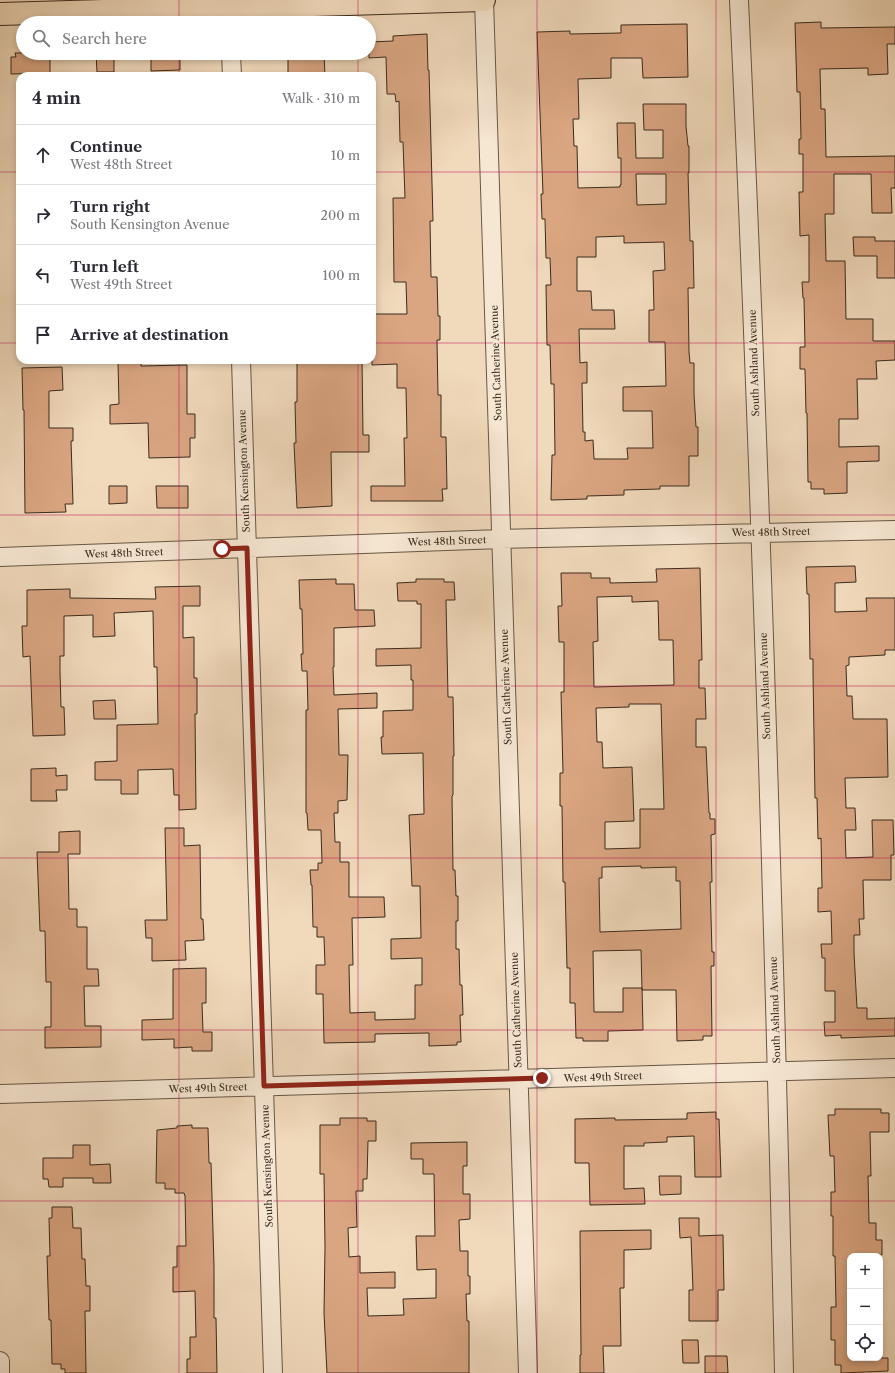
<!DOCTYPE html>
<meta charset="utf-8">
<style>
body{margin:0;font-family:"Libre Caslon Text",serif;background:#f2f2f3;color:#2b2b33}
.controls{position:absolute;right:12px;bottom:12px;display:grid;overflow:hidden;border-radius:8px;box-shadow:0 2px 6px #0003}
.controls button{width:36px;height:36px;display:grid;place-items:center;padding:0;border:0;border-bottom:1px solid #e1e1e2;background:#fff;color:#2b2b33;font:20px sans-serif}
.stop{position:absolute;width:12px;height:12px;margin:-9px;border:3px solid #8f2418;border-radius:50%;background:#fff}
.stop.end{background:#8f2418;border-color:#fff;box-shadow:0 1px 4px #0008}
.list{margin:0;padding:0;list-style:none}
h2{display:flex;justify-content:space-between;align-items:center;height:52px;margin:0;padding:0 16px;font-size:17px}
h2 small{font-size:13px;font-weight:400;color:#7c7c81}
.list li{display:grid;grid-template-columns:26px 1fr auto;gap:12px;align-items:center;box-sizing:border-box;height:60px;padding:0 16px;border-top:1px solid #e1e1e2}
.list b{display:block;font-size:15px;white-space:nowrap}
.list p{margin:0;font-size:13px;white-space:nowrap;color:#7c7c81}
.list em{font-size:13px;font-style:normal;color:#7c7c81}
.icon{flex:none;width:22px;height:22px;fill:none;stroke:currentColor;stroke-width:2;stroke-linecap:round;stroke-linejoin:round}
.map{position:relative;flex:none;width:895px;height:1373px;overflow:hidden}
.search{position:absolute;background:#fff;box-shadow:0 2px 6px #0003;left:16px;top:16px;width:360px;height:44px;display:flex;align-items:center;gap:10px;box-sizing:border-box;padding:0 14px;border-radius:22px;color:#7c7c81;font-size:15px}
.panel{position:absolute;background:#fff;box-shadow:0 2px 6px #0003;left:16px;top:72px;width:360px;height:292px;border-radius:12px}
.map>svg:first-child{display:block}
</style>
<div class="map">
<svg width="895" height="1373" viewBox="0 0 895 1373">
<rect width="100%" height="100%" fill="#f1dabc"/>
<filter id="stains"><feTurbulence type="fractalNoise" baseFrequency=".005" numOctaves="4"/><feColorMatrix values="0 0 0 0 .2 0 0 0 0 .09 0 0 0 0 .02 0 0 0 .5 -.17"/></filter>
<radialGradient id="worn" r=".72"><stop offset=".6" stop-color="#630" stop-opacity="0"/><stop offset="1" stop-color="#630" stop-opacity=".3"/></radialGradient>
<path fill="#daa682" stroke="#3a2b1e" fill-rule="evenodd" d="M 821,22 L 821,28 L 895,27 L 895,44 L 887,44 L 888,74 L 868,75 L 868,68 L 820,69 L 821,109 L 825,109 L 826,157 L 895,156 L 895,188 L 891,188 L 892,213 L 872,213 L 871,174 L 834,174 L 834,214 L 825,214 L 826,261 L 845,261 L 846,319 L 873,319 L 873,341 L 895,341 L 895,360 L 876,361 L 877,379 L 857,379 L 858,419 L 839,419 L 839,447 L 879,446 L 879,461 L 847,462 L 847,493 L 824,494 L 824,489 L 811,489 L 811,482 L 808,482 L 807,413 L 806,413 L 805,369 L 800,369 L 800,347 L 805,347 L 804,298 L 803,298 L 802,282 L 809,282 L 809,235 L 800,236 L 799,192 L 803,192 L 803,154 L 799,154 L 799,139 L 801,139 L 800,92 L 797,92 L 795,23 Z
M 687,24 L 688,77 L 643,78 L 642,58 L 611,58 L 611,78 L 578,79 L 579,119 L 573,119 L 574,146 L 577,146 L 578,188 L 620,187 L 620,185 L 621,185 L 621,158 L 618,158 L 617,123 L 635,123 L 636,158 L 663,158 L 663,130 L 644,130 L 643,104 L 686,104 L 686,126 L 688,146 L 689,146 L 689,173 L 688,173 L 690,241 L 693,241 L 694,288 L 688,288 L 689,352 L 690,363 L 694,363 L 694,394 L 696,427 L 698,427 L 698,456 L 689,456 L 689,486 L 660,486 L 660,489 L 624,490 L 624,495 L 587,496 L 587,499 L 551,500 L 552,455 L 555,455 L 554,384 L 551,384 L 550,345 L 547,345 L 546,285 L 551,285 L 550,258 L 546,258 L 545,219 L 542,219 L 541,194 L 543,194 L 537,32 L 570,31 L 570,34 L 621,33 L 621,25 ZM 636,174 L 666,174 L 666,204 L 637,205 ZM 624,236 L 624,243 L 664,242 L 665,270 L 653,271 L 654,310 L 649,310 L 649,342 L 665,342 L 666,386 L 623,387 L 623,411 L 652,411 L 653,448 L 627,448 L 628,459 L 594,459 L 593,440 L 585,441 L 585,432 L 583,432 L 582,383 L 587,383 L 587,362 L 580,363 L 579,329 L 615,329 L 614,310 L 592,310 L 591,291 L 577,291 L 577,257 L 596,257 L 596,237 Z
M 427,34 L 428,70 L 429,70 L 433,221 L 430,221 L 431,277 L 437,277 L 438,316 L 440,316 L 440,340 L 437,340 L 438,395 L 441,395 L 441,437 L 446,437 L 447,489 L 442,489 L 443,501 L 371,501 L 371,486 L 405,486 L 404,438 L 407,438 L 406,388 L 397,388 L 397,364 L 372,365 L 372,314 L 407,314 L 406,282 L 394,282 L 393,198 L 405,198 L 403,142 L 400,142 L 399,101 L 396,102 L 395,94 L 387,94 L 386,57 L 369,58 L 369,42 L 393,41 L 393,36 Z
M 15,53 L 50,53 L 50,73 L 11,74 L 11,57 L 16,57 Z
M 96,53 L 114,53 L 114,72 L 97,72 Z
M 151,53 L 180,53 L 180,70 L 151,71 Z
M 288,53 L 324,53 L 325,76 L 288,76 Z
M 853,237 L 875,237 L 875,241 L 895,241 L 895,278 L 877,278 L 877,256 L 854,256 Z
M 297,360 L 362,360 L 363,435 L 369,435 L 369,452 L 331,452 L 332,506 L 297,508 L 294,443 L 296,443 L 295,402 L 297,402 Z
M 118,362 L 141,362 L 141,366 L 187,365 L 187,414 L 195,414 L 195,438 L 190,438 L 190,457 L 149,458 L 148,423 L 110,424 L 110,405 L 119,404 Z
M 62,367 L 63,390 L 49,391 L 49,428 L 73,428 L 73,441 L 71,441 L 73,504 L 65,504 L 66,512 L 25,513 L 24,410 L 23,410 L 22,368 Z
M 109,486 L 127,486 L 127,503 L 109,504 Z
M 156,486 L 188,486 L 188,508 L 157,508 Z
M 855,566 L 856,582 L 835,583 L 835,612 L 867,611 L 866,598 L 895,598 L 895,650 L 885,650 L 885,655 L 849,657 L 849,665 L 846,666 L 847,696 L 852,696 L 853,719 L 887,719 L 888,777 L 845,778 L 846,808 L 855,808 L 856,830 L 845,830 L 846,858 L 873,857 L 872,820 L 893,820 L 894,855 L 891,855 L 891,880 L 863,880 L 864,919 L 859,919 L 860,935 L 854,935 L 854,953 L 857,1008 L 867,1008 L 867,1019 L 895,1018 L 895,1036 L 841,1038 L 841,1035 L 825,1036 L 824,1022 L 835,1022 L 835,991 L 825,991 L 825,958 L 822,958 L 821,944 L 832,944 L 831,911 L 818,912 L 818,888 L 822,888 L 821,838 L 818,839 L 817,798 L 815,798 L 813,673 L 813,659 L 810,659 L 809,594 L 807,594 L 806,567 Z
M 700,568 L 702,660 L 699,660 L 699,688 L 705,688 L 706,719 L 696,719 L 696,747 L 706,747 L 709,813 L 710,813 L 710,819 L 715,819 L 715,834 L 711,835 L 712,882 L 710,882 L 712,952 L 714,952 L 714,966 L 711,966 L 712,1036 L 703,1036 L 703,1040 L 677,1041 L 676,990 L 642,990 L 641,950 L 593,951 L 594,1012 L 623,1012 L 623,988 L 642,988 L 643,1030 L 608,1031 L 608,1041 L 583,1041 L 583,1038 L 576,1038 L 575,1003 L 570,1003 L 570,968 L 567,968 L 565,882 L 563,882 L 562,806 L 560,806 L 560,773 L 563,773 L 561,692 L 564,692 L 564,642 L 559,642 L 558,606 L 562,606 L 561,573 L 591,573 L 591,578 L 610,578 L 610,583 L 657,582 L 656,569 ZM 632,596 L 632,602 L 658,601 L 659,640 L 673,640 L 674,685 L 594,687 L 593,642 L 598,641 L 597,597 ZM 629,704 L 661,704 L 664,809 L 640,809 L 640,848 L 605,849 L 605,822 L 634,821 L 632,767 L 603,768 L 602,742 L 597,742 L 596,708 L 629,707 ZM 641,866 L 641,868 L 676,867 L 676,881 L 680,881 L 681,929 L 600,932 L 599,878 L 602,878 L 602,867 Z
M 336,579 L 336,584 L 354,584 L 355,610 L 374,610 L 375,626 L 334,628 L 334,667 L 333,667 L 334,695 L 377,693 L 377,708 L 338,709 L 339,755 L 348,755 L 347,800 L 338,801 L 338,813 L 334,813 L 335,842 L 340,842 L 340,862 L 349,862 L 349,897 L 384,897 L 385,917 L 352,918 L 353,965 L 349,965 L 350,1013 L 375,1012 L 375,1020 L 415,1019 L 415,985 L 422,985 L 422,958 L 391,959 L 391,939 L 421,938 L 420,886 L 412,886 L 409,815 L 424,814 L 423,753 L 382,754 L 381,737 L 383,737 L 383,711 L 413,710 L 413,680 L 411,680 L 411,665 L 376,666 L 376,649 L 421,648 L 421,604 L 417,604 L 417,601 L 398,601 L 397,583 L 416,582 L 416,579 L 444,579 L 444,582 L 454,582 L 455,600 L 446,600 L 448,697 L 453,697 L 454,756 L 453,756 L 453,795 L 452,796 L 453,870 L 455,870 L 456,896 L 458,896 L 458,921 L 456,921 L 456,949 L 459,949 L 460,985 L 462,985 L 463,1015 L 460,1015 L 461,1042 L 457,1042 L 457,1045 L 429,1046 L 429,1033 L 375,1034 L 375,1042 L 324,1043 L 323,994 L 316,994 L 316,965 L 325,965 L 324,937 L 317,937 L 317,927 L 313,927 L 312,885 L 311,885 L 310,870 L 318,870 L 318,863 L 322,863 L 321,830 L 308,830 L 307,813 L 306,813 L 306,710 L 308,710 L 307,671 L 302,671 L 301,654 L 303,654 L 302,609 L 300,609 L 299,580 Z
M 200,586 L 200,606 L 183,606 L 183,638 L 194,637 L 194,678 L 197,678 L 197,714 L 195,714 L 196,809 L 179,810 L 179,795 L 174,795 L 173,769 L 138,770 L 138,794 L 121,794 L 121,780 L 95,780 L 95,762 L 117,761 L 117,725 L 158,724 L 157,667 L 154,667 L 153,611 L 114,613 L 115,636 L 93,637 L 93,615 L 64,616 L 64,656 L 60,656 L 60,672 L 61,707 L 64,707 L 65,735 L 33,736 L 30,656 L 23,657 L 22,626 L 27,626 L 27,590 L 70,589 L 70,598 L 156,599 L 155,587 Z
M 115,700 L 116,719 L 94,719 L 93,701 Z
M 56,768 L 56,776 L 67,775 L 67,790 L 56,790 L 57,801 L 31,801 L 31,769 Z
M 165,828 L 184,828 L 184,846 L 200,845 L 201,919 L 203,919 L 204,940 L 185,941 L 186,960 L 152,961 L 152,938 L 146,938 L 145,920 L 167,920 Z
M 80,831 L 80,854 L 68,854 L 69,909 L 77,909 L 77,927 L 87,927 L 87,969 L 98,969 L 99,986 L 84,986 L 85,1026 L 101,1026 L 101,1047 L 45,1048 L 45,1027 L 51,1027 L 51,982 L 46,982 L 45,931 L 40,931 L 37,852 L 59,852 L 59,832 Z
M 206,968 L 206,1003 L 202,1003 L 203,1032 L 212,1032 L 212,1051 L 192,1051 L 192,1047 L 174,1048 L 174,1039 L 142,1040 L 142,1020 L 173,1019 L 173,969 Z
M 835,1109 L 881,1109 L 881,1113 L 889,1113 L 889,1132 L 870,1132 L 871,1176 L 868,1176 L 869,1223 L 876,1223 L 876,1240 L 882,1240 L 882,1255 L 850,1256 L 850,1358 L 888,1358 L 888,1371 L 841,1373 L 841,1365 L 835,1365 L 835,1340 L 831,1340 L 831,1307 L 836,1307 L 835,1256 L 833,1256 L 833,1216 L 831,1216 L 831,1192 L 835,1192 L 834,1156 L 830,1156 L 828,1115 L 835,1115 Z
M 716,1112 L 716,1119 L 719,1119 L 721,1177 L 695,1177 L 694,1136 L 667,1137 L 667,1142 L 644,1143 L 644,1146 L 624,1146 L 624,1189 L 644,1188 L 645,1204 L 590,1205 L 589,1163 L 575,1163 L 575,1119 L 615,1118 L 615,1120 L 687,1119 L 687,1113 Z
M 340,1118 L 367,1118 L 367,1121 L 376,1121 L 376,1141 L 368,1141 L 367,1179 L 363,1179 L 363,1191 L 356,1191 L 357,1227 L 348,1228 L 349,1257 L 360,1256 L 360,1273 L 395,1272 L 395,1288 L 367,1288 L 368,1316 L 404,1315 L 403,1299 L 436,1298 L 436,1269 L 417,1270 L 416,1236 L 435,1236 L 434,1174 L 423,1174 L 423,1159 L 411,1159 L 411,1143 L 467,1142 L 467,1166 L 463,1166 L 463,1194 L 470,1194 L 470,1219 L 459,1220 L 460,1251 L 468,1251 L 468,1276 L 470,1276 L 470,1294 L 466,1294 L 467,1321 L 469,1321 L 469,1373 L 327,1373 L 324,1313 L 325,1247 L 324,1174 L 320,1174 L 320,1125 L 340,1125 Z
M 192,1125 L 192,1128 L 208,1128 L 209,1163 L 211,1163 L 214,1266 L 214,1318 L 216,1318 L 217,1373 L 187,1373 L 187,1359 L 190,1359 L 190,1337 L 196,1337 L 195,1291 L 173,1292 L 173,1267 L 177,1267 L 177,1246 L 186,1246 L 185,1196 L 184,1193 L 175,1193 L 175,1189 L 165,1189 L 165,1183 L 156,1183 L 157,1130 L 177,1128 L 177,1126 Z
M 73,1145 L 90,1145 L 90,1165 L 110,1164 L 111,1183 L 93,1183 L 93,1178 L 63,1178 L 63,1187 L 49,1187 L 48,1179 L 43,1179 L 43,1158 L 73,1158 Z
M 659,1176 L 681,1176 L 681,1194 L 660,1195 Z
M 52,1207 L 72,1207 L 73,1228 L 81,1228 L 82,1259 L 85,1259 L 86,1286 L 90,1286 L 90,1311 L 85,1311 L 86,1373 L 65,1373 L 65,1369 L 61,1369 L 61,1364 L 52,1364 L 51,1320 L 49,1320 L 47,1256 L 50,1256 L 49,1218 L 52,1218 Z
M 679,1218 L 699,1218 L 699,1236 L 723,1235 L 724,1290 L 718,1290 L 718,1321 L 689,1321 L 689,1290 L 693,1290 L 691,1237 L 680,1238 Z
M 651,1230 L 651,1249 L 624,1250 L 624,1288 L 620,1288 L 621,1346 L 603,1346 L 604,1373 L 580,1373 L 580,1355 L 581,1355 L 580,1231 Z
M 682,1340 L 698,1340 L 699,1363 L 683,1363 Z
M 705,1356 L 727,1356 L 728,1373 L 705,1373 Z"/>
<g fill="none" stroke-linecap="round" stroke-linejoin="round">
<defs>
<path id="minor" d="M 229,0 L 230,23
M 484,0 L 528,1373
M 739,0 C 760,457 774,915 784,1373
M 231,53 L 232,76
M 241,360 L 273,1373
M 0,557 L 501,539 L 895,530
M 0,1094 L 895,1068
M 0,1361 L 0,1373"/>
<path id="major" d="M 0,14 L 484,0"/>
</defs>
<use href="#minor" stroke="#685746" stroke-width="20"/>
<use href="#major" stroke="#3a2b1e" stroke-width="24"/>
<use href="#minor" stroke="#f6e7d3" stroke-width="18"/>
<use href="#major" stroke="#f1dabc" stroke-width="22"/>
</g>
<g fill="none" stroke-linecap="round" stroke-linejoin="round">
<path stroke="#8f2418" stroke-width="5" d="M 222,549 L 247,548 L 264,1086 L 542,1078"/>
</g>
<path fill="none" stroke="#c2185b" stroke-width="1" stroke-opacity="0.55" d="M 179,0 L 179,23M 358,0 L 358,23M 537,0 L 537,1373M 716,0 L 716,1373M 179,53 L 179,76M 358,53 L 358,76M 0,172 L 20,172M 372,172 L 895,172M 0,343 L 20,343M 372,343 L 895,343M 179,360 L 179,1373M 358,360 L 358,1373M 0,515 L 895,515M 0,686 L 895,686M 0,858 L 895,858M 0,1030 L 895,1030M 0,1201 L 895,1201"/>
<g text-anchor="middle" dominant-baseline="central" stroke-width="3" stroke-linejoin="round" paint-order="stroke">
<g font-size="10" fill="#3a2b1e" stroke="#f6e7d3">
<text transform="translate(496 363) rotate(-92)">South Catherine Avenue</text>
<text transform="translate(754 363) rotate(-92)">South Ashland Avenue</text>
<text transform="translate(244 471) rotate(-92)">South Kensington Avenue</text>
<text transform="translate(771 532) rotate(-1)">West 48th Street</text>
<text transform="translate(447 541) rotate(-2)">West 48th Street</text>
<text transform="translate(124 553) rotate(-2)">West 48th Street</text>
<text transform="translate(765 686) rotate(-92)">South Ashland Avenue</text>
<text transform="translate(506 687) rotate(-92)">South Catherine Avenue</text>
<text transform="translate(516 1010) rotate(-92)">South Catherine Avenue</text>
<text transform="translate(775 1010) rotate(-92)">South Ashland Avenue</text>
<text transform="translate(603 1077) rotate(-2)">West 49th Street</text>
<text transform="translate(208 1088) rotate(-2)">West 49th Street</text>
<text transform="translate(267 1166) rotate(-92)">South Kensington Avenue</text>
</g>
</g>
<rect width="100%" height="100%" filter="url(#stains)"/>
<rect width="100%" height="100%" fill="url(#worn)"/>
</svg>
<div class="controls">
<button>+</button>
<button>−</button>
<button><svg class="icon" aria-label="locate" viewBox="0 0 24 24"><circle cx="12" cy="12" r="6"/><path d="M12 2v4M12 18v4M2 12h4M18 12h4"/></svg></button>
</div>
<div class="stop" style="left:222px;top:549px"></div>
<div class="stop end" style="left:542px;top:1078px"></div>
<div class="search"><svg class="icon" aria-label="search" viewBox="0 0 24 24"><circle cx="10" cy="10" r="6"/><path d="M15 15l6 6"/></svg>Search here</div>
<section class="panel">
<h2>4 min<small>Walk · 310 m</small></h2>
<ul class="list">
<li><svg class="icon" aria-label="ahead" viewBox="0 0 24 24"><path d="M12 20V5M6 11l6-6 6 6"/></svg><div><b>Continue</b><p>West 48th Street</p></div><em>10 m</em></li>
<li><svg class="icon" aria-label="right" viewBox="0 0 24 24"><path d="M7 20v-9h11M14 6l5 5-5 5"/></svg><div><b>Turn right</b><p>South Kensington Avenue</p></div><em>200 m</em></li>
<li><svg class="icon" aria-label="left" viewBox="0 0 24 24"><path d="M17 20v-9H6M10 6l-5 5 5 5"/></svg><div><b>Turn left</b><p>West 49th Street</p></div><em>100 m</em></li>
<li><svg class="icon" aria-label="arrive" viewBox="0 0 24 24"><path d="M6 21V4h12l-3 4 3 4H6"/></svg><div><b>Arrive at destination</b></div></li>
</ul>
</section>
</div>
